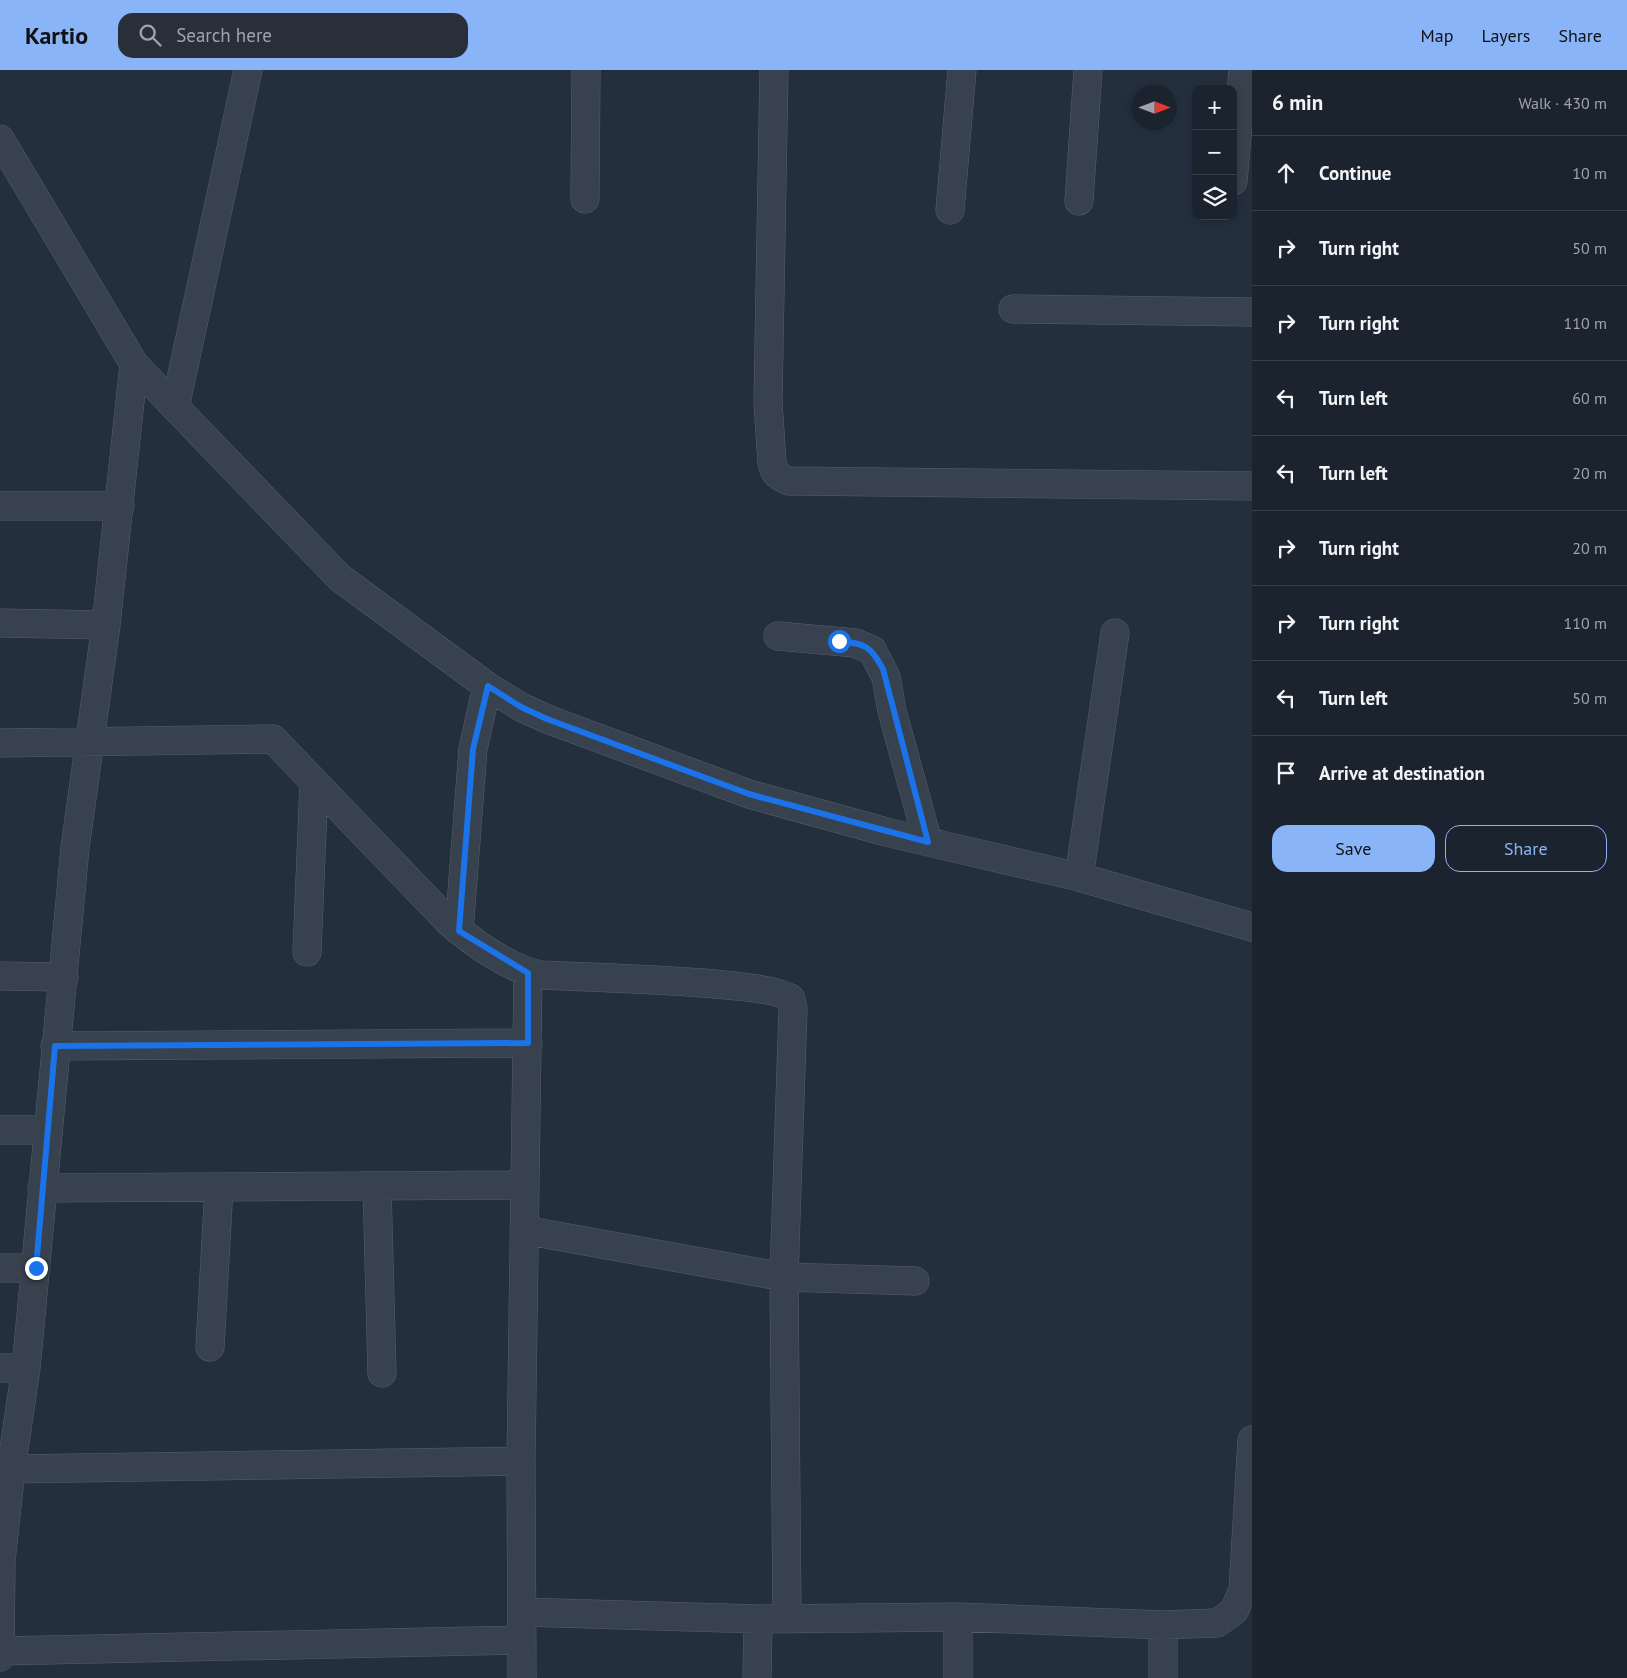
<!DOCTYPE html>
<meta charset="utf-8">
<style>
body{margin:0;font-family:"PT Sans",sans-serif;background:#282f3a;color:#f1f3f6}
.controls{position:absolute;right:15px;top:15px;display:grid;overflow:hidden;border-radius:10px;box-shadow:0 2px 8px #0003}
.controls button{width:45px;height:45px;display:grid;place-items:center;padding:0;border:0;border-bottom:1px solid #39404a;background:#1b232e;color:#f1f3f6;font:25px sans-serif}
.compass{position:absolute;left:1132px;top:15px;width:45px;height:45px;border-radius:50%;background:#1b232e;box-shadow:0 2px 8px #0003;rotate:90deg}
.stop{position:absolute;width:15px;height:15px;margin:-11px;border:4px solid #1a73e8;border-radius:50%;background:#fff}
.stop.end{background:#1a73e8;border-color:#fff;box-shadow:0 1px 5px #0008}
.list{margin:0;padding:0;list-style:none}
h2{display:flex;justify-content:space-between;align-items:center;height:65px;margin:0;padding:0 20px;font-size:21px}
h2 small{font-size:16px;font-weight:400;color:#a0a4aa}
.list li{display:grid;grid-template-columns:32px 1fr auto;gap:15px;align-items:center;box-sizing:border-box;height:75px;padding:0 20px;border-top:1px solid #39404a}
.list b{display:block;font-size:19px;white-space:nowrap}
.list em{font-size:16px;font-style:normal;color:#a0a4aa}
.actions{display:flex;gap:10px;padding:15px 20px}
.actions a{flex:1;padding:11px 0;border:1px solid #8ab4f8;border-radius:15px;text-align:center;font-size:18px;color:#8ab4f8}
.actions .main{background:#8ab4f8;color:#111}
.icon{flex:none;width:28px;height:28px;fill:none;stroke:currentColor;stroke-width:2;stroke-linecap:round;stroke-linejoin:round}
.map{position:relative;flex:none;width:1252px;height:1608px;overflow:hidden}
header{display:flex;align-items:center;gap:30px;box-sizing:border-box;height:70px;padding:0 25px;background:#8ab4f8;color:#111}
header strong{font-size:24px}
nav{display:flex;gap:28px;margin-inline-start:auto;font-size:18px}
.search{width:350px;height:45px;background:#282f3a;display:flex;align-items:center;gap:12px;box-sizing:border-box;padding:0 18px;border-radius:15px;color:#a0a4aa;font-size:19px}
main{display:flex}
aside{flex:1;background:#1b232e}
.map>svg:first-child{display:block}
</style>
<header>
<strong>Kartio</strong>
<div class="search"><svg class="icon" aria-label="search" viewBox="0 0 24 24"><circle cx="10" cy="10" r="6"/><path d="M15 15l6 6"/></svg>Search here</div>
<nav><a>Map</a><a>Layers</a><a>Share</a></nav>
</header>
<main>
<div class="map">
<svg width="1252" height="1608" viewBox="0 0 1252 1608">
<rect width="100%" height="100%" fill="#242f3e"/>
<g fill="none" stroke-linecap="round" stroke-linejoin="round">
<defs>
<path id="minor" d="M 774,0 L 768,332 L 772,393 C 774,404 779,407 789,411 L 1252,416
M 0,69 L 134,294 L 175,337 L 340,508 L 487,616 L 521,637 L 547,649 L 749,724 L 890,763 L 1079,807 L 1252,857
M 1233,111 L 1243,0
M 585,129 L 586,0
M 1079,131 L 1088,0
M 950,140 L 962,0
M 1013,239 L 1252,242
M 175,337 L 248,0
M 0,436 L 120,436
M 0,553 L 106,555
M 778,566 L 855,573 L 872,580 L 886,607 L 892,641 L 928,772
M 0,673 L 273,669 L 449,852 C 472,872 511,900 541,905 C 578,907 773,911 791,929 L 793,939 L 784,1207 L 787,1547
M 1079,807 L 1115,563
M 459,861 L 473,679 L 487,616
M 307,882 L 314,713
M 0,906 L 64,907
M 55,976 L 528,973
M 0,1060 L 48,1060
M 377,1116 L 382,1303
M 42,1118 L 525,1115
M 524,1160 L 784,1207 L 915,1211
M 0,1198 L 36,1198
M 210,1277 L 219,1117
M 0,1298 L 26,1298
M 11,1399 L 521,1391
M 522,1542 L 758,1549 L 958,1547 L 1163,1555 L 1217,1553 L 1234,1541 L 1243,1520 L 1252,1370
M 958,1547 L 958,1608
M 0,1581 L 522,1570
M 0,1587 L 1,1491 L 11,1399 L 26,1298 L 75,778 L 106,555 L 134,294
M 522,1608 L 521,1391 L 528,903
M 757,1608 L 758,1549
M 1163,1608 L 1163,1555"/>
</defs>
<use href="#minor" stroke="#565f6c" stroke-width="29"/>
<use href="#minor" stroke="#38414e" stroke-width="28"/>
</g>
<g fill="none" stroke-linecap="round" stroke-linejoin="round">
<path stroke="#1a73e8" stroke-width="6" d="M 36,1198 L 55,976 L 528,973 L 528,903 L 459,861 L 473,679 L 488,616 L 521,637 L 547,649 L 749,724 L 928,772 L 883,599 C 870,575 865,574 839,571"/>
</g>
</svg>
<div class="controls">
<button>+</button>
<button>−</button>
<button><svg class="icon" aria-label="layers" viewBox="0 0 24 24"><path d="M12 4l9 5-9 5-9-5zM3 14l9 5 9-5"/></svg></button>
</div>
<svg class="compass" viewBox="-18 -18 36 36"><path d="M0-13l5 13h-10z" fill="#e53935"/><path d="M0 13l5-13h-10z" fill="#a0a4aa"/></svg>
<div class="stop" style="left:839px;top:571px"></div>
<div class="stop end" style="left:36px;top:1198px"></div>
</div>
<aside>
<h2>6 min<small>Walk · 430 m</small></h2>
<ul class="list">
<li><svg class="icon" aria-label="ahead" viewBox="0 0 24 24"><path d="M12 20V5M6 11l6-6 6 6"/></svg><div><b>Continue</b></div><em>10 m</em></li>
<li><svg class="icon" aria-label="right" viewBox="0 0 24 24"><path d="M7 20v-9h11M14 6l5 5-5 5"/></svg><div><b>Turn right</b></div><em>50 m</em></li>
<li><svg class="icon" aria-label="right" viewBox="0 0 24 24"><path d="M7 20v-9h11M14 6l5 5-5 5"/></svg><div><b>Turn right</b></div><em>110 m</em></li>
<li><svg class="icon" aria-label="left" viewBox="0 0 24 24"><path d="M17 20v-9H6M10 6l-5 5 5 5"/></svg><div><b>Turn left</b></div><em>60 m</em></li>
<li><svg class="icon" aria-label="left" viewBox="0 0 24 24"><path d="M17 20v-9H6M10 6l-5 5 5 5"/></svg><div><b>Turn left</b></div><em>20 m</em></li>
<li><svg class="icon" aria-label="right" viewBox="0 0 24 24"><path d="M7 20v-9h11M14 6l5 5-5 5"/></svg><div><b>Turn right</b></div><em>20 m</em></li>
<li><svg class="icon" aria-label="right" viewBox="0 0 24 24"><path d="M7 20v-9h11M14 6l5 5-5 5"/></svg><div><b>Turn right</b></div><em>110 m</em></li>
<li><svg class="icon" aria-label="left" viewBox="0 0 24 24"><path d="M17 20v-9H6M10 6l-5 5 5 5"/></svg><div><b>Turn left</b></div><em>50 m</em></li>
<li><svg class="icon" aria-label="arrive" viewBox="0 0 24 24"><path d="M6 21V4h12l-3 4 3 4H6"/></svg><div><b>Arrive at destination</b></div></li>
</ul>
<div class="actions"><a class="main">Save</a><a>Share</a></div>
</aside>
</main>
